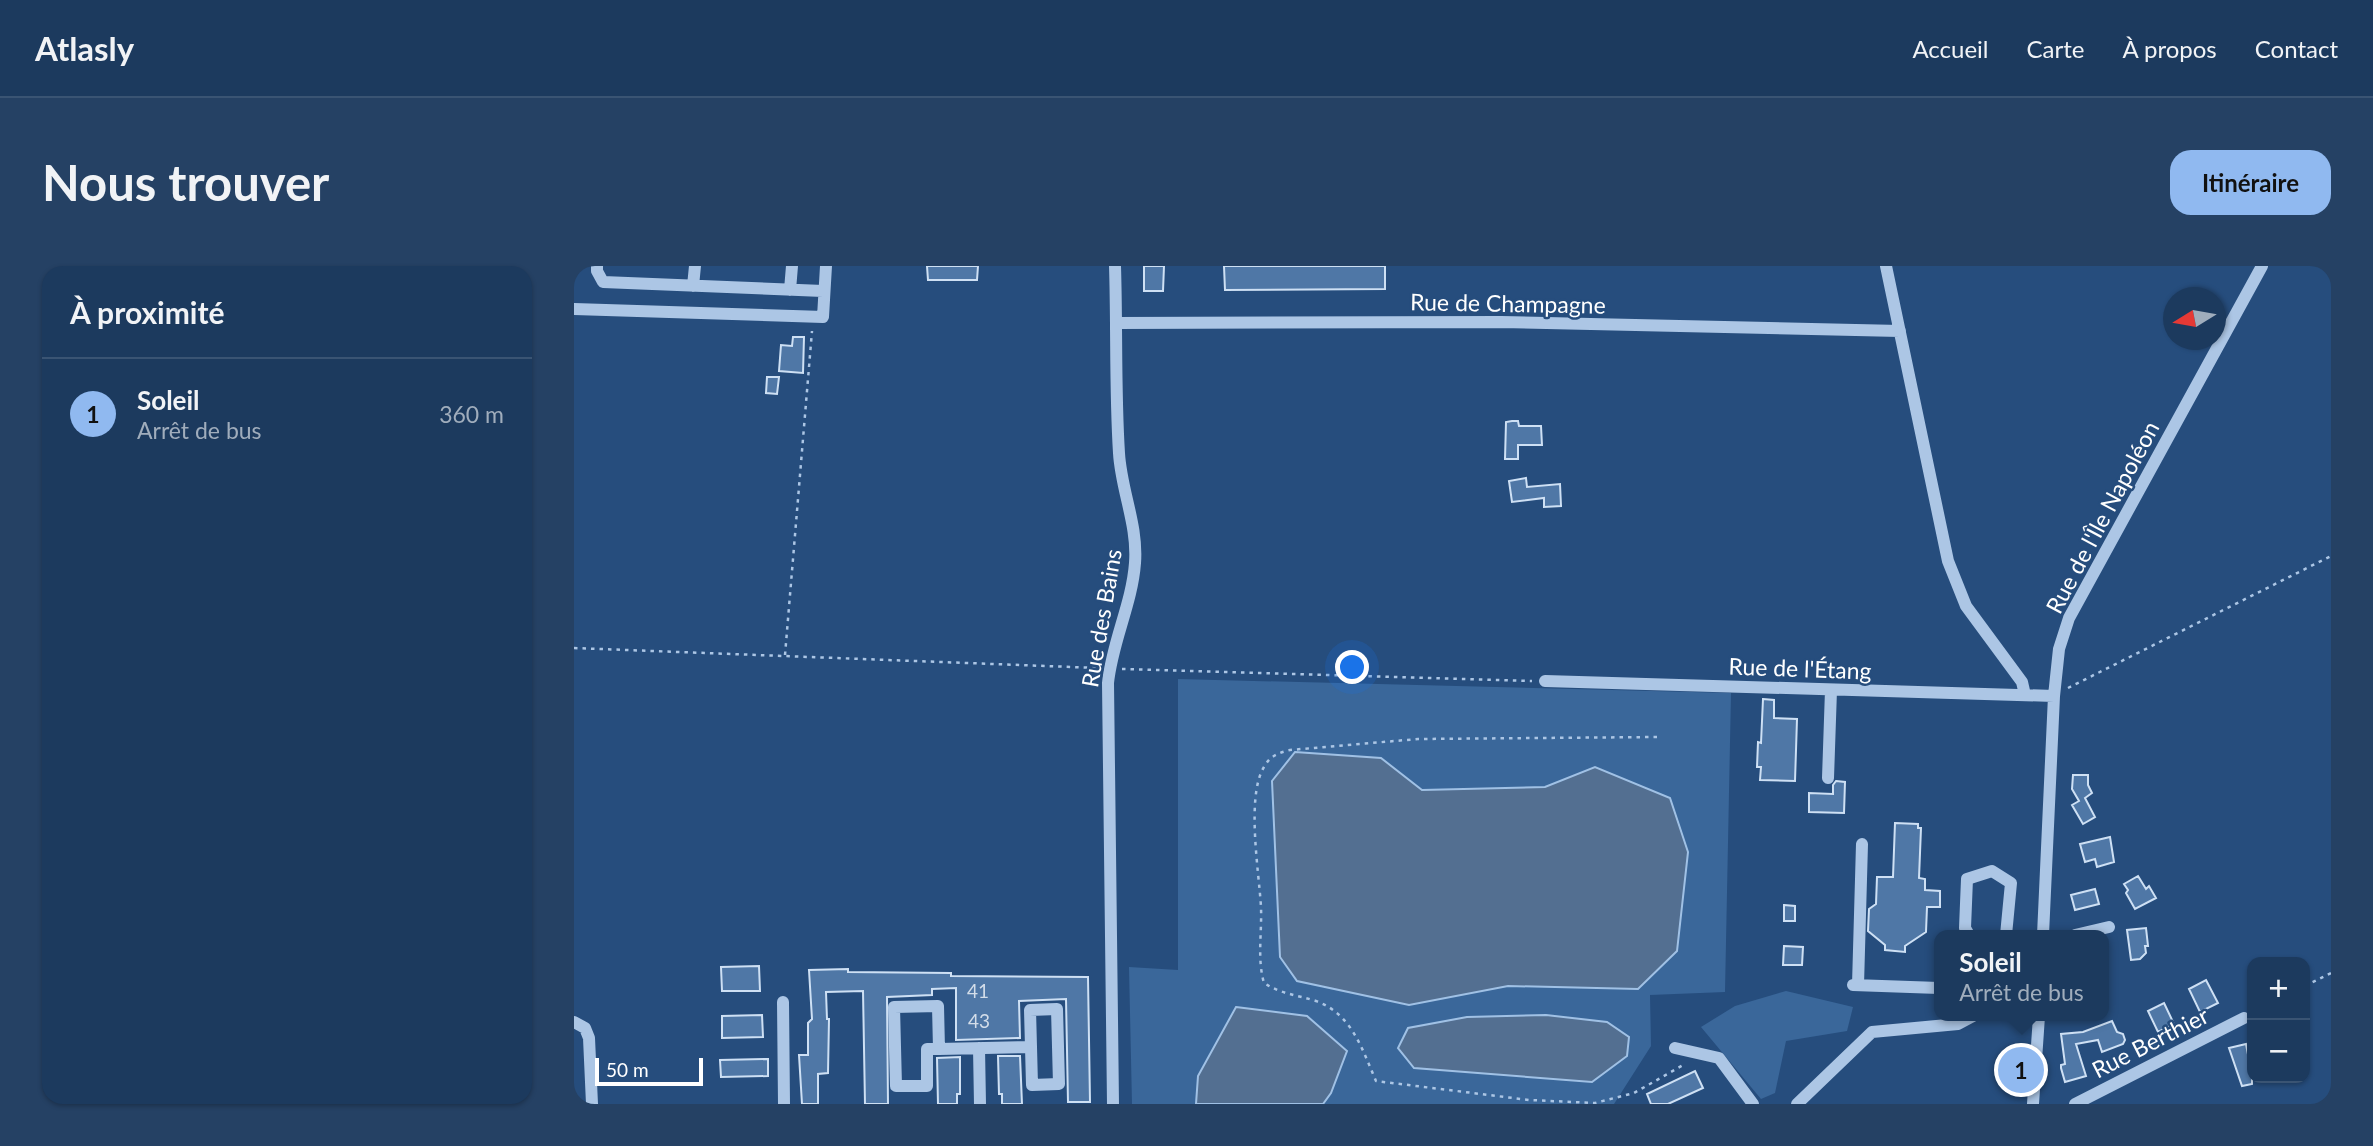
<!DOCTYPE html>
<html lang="fr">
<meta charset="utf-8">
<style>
body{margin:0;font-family:Lato,sans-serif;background:#254164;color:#f1f3f6}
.controls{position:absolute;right:21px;bottom:21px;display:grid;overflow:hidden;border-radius:14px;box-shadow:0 2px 5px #0004}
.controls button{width:63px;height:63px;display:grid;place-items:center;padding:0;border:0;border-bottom:2px solid #3a5473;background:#1c3a5e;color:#f1f3f6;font:35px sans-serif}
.compass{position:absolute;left:1589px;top:21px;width:63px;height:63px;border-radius:50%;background:#1c3a5e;box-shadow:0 2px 5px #0004;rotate:259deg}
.scale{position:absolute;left:21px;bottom:18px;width:108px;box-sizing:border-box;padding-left:7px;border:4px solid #fff;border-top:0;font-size:19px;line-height:24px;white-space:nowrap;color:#fff;-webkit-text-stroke:5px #264d7d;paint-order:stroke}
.you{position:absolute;left:779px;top:402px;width:24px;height:24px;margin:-18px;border:5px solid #fff;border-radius:50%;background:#1a73e8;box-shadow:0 0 0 10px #1a73e833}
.badge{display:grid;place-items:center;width:46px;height:46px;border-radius:50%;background:#90b9f0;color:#111;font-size:23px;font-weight:700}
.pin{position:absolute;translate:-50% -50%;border:4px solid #fff;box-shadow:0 2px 7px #0006}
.popup{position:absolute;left:1360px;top:664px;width:175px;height:91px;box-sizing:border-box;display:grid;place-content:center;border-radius:14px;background:#1c3a5e;filter:drop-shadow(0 2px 5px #0005);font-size:23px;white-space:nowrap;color:#a0adbc}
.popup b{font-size:26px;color:#f1f3f6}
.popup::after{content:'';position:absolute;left:50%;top:100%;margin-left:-14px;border:14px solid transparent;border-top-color:#1c3a5e}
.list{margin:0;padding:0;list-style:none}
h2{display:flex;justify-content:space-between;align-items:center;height:91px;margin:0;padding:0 28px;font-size:30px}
h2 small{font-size:23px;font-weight:400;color:#a0adbc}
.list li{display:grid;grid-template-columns:46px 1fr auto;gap:21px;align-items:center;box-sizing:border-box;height:112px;padding:0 28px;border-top:2px solid #3a5473}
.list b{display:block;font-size:26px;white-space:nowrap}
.list p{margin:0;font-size:23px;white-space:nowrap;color:#a0adbc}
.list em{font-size:23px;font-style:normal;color:#a0adbc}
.map{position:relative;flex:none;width:1757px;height:838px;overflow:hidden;border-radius:21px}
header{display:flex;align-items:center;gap:42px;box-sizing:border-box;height:98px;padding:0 35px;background:#1c3a5e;border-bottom:2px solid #3a5473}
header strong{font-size:33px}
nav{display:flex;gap:38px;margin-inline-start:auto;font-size:24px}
.intro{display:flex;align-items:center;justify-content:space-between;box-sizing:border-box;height:168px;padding:0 42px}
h1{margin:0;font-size:49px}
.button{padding:18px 32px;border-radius:21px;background:#90b9f0;color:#111;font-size:24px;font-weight:700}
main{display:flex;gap:42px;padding:0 42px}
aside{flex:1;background:#1c3a5e;border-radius:21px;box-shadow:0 2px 5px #0004}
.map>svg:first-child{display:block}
</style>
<header>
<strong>Atlasly</strong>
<nav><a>Accueil</a><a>Carte</a><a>À propos</a><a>Contact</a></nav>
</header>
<div class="intro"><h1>Nous trouver</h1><a class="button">Itinéraire</a></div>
<main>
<aside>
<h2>À proximité<small></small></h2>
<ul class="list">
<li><span class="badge">1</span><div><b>Soleil</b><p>Arrêt de bus</p></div><em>360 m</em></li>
</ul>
</aside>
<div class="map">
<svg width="1757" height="838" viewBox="0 0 1757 838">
<rect width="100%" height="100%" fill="#264d7d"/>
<path fill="#3a679a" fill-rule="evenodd" d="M 604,413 L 1157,427 L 1151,726 L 1076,729 L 1077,780 L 1040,838 L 749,838 L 757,827 L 624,810 L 622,838 L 558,838 L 555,701 L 604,704 ZM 807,492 L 848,524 L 971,521 L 1021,501 L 1064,723 L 934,720 L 835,739 Z
M 1212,725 L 1279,741 L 1273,765 L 1212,775 L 1201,827 L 1187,833 L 1127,761 L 1161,740 Z"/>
<path fill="#536f91" stroke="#a0c1e5" stroke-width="2" d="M 721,486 L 807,492 L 848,524 L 971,521 L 1021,501 L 1096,532 L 1114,586 L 1103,685 L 1064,723 L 934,720 L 835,739 L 723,715 L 706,691 L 698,515 Z
M 662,741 L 733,750 L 773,785 L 757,827 L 749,838 L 622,838 L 624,810 Z
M 972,749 L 1033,756 L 1055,771 L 1053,790 L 1018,816 L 840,802 L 824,782 L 834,762 L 893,751 Z"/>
<path fill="#4f77a6" stroke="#cee0f4" stroke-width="2" d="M 353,0 L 404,0 L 403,14 L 354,14 Z
M 570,0 L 590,0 L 589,25 L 570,25 Z
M 650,0 L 811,0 L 811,23 L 651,24 Z
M 219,71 L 230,71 L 229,107 L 205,105 L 207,79 L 218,80 Z
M 193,111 L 205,111 L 203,128 L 192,127 Z
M 938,155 L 944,155 L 945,160 L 967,160 L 968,179 L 944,179 L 944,193 L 931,193 L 932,156 Z
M 952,212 L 953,221 L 986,218 L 987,240 L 970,241 L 970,232 L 938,236 L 935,215 Z
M 1189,433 L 1200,434 L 1200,452 L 1223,453 L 1221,515 L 1186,514 L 1187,501 L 1183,501 L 1184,476 L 1187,477 Z
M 1499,509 L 1514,509 L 1514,519 L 1518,527 L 1511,532 L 1521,551 L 1509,558 L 1498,539 L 1505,535 L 1498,523 Z
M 1262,515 L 1271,516 L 1270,547 L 1235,546 L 1235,527 L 1259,528 L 1259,519 Z
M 1321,557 L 1344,558 L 1344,562 L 1347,562 L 1345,612 L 1351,613 L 1351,624 L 1366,625 L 1366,641 L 1353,641 L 1352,666 L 1331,680 L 1331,686 L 1311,684 L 1311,679 L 1294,665 L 1295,643 L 1302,638 L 1303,611 L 1319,611 Z
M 1536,571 L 1540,596 L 1523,601 L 1521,593 L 1511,596 L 1506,578 Z
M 1564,610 L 1572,623 L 1575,620 L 1582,632 L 1561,643 L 1552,627 L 1554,624 L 1550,618 Z
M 1521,623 L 1525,638 L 1501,644 L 1497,629 Z
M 1210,639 L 1221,640 L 1221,655 L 1210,655 Z
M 1572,662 L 1574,680 L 1571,680 L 1572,687 L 1566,693 L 1557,694 L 1553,664 Z
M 1210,680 L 1229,681 L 1228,699 L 1209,699 Z
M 185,700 L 186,725 L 148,725 L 147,701 Z
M 274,703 L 274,706 L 377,707 L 377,710 L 514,711 L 516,836 L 494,836 L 492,733 L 445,735 L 446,772 L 382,774 L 382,722 L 358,723 L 358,729 L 313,731 L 314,838 L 291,838 L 289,725 L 252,726 L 253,753 L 255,753 L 254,807 L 244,808 L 244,838 L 228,838 L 225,789 L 234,789 L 234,757 L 238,753 L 235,704 Z
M 1632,714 L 1644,737 L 1626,746 L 1615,723 Z
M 1590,737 L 1600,758 L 1584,766 L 1574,745 Z
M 188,749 L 189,771 L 148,772 L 148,750 Z
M 1538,755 L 1543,766 L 1549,768 L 1551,774 L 1549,778 L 1528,786 L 1524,774 L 1502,778 L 1512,810 L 1491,816 L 1487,802 L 1487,799 L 1491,798 L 1487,768 L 1509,766 Z
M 1672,778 L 1675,794 L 1678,793 L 1678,818 L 1668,820 L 1655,782 Z
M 424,790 L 446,790 L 448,838 L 428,838 L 428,828 L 425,828 Z
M 386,791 L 386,828 L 383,828 L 383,838 L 364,838 L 363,792 Z
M 194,793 L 194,810 L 147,811 L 146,794 Z
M 1121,805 L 1129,822 L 1094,838 L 1077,838 L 1073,828 Z"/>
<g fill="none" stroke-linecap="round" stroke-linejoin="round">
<path stroke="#acc6e5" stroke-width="2.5" stroke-dasharray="3.5 5" stroke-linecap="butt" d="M 0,382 L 524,402
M 211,389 L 238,65
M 548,403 L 958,415
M 1494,422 L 1757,290
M 1083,471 L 844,473 L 716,484 C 704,487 696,490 690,501 C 672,530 685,606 687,641 C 688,667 683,693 690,717 C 707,728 723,729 742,735 C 778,748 788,783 802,815 L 955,834 L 1021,837 L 1060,827 L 1111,798
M 1731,720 L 1757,707"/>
<path stroke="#acc6e5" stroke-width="12" d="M 23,0 L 23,5 L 29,16 L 249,25
M 1312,0 L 1374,295 L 1392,340 L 1448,416 L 1451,429
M 119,20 L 121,0
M 216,24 L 218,0
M 0,43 L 249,51 L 252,0
M 542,57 L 927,56 L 1326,65
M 971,415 L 1480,430
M 1254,512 L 1257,424
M 1395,669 L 1391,662 L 1393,613 L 1418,605 L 1437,617 L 1432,669
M 1469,669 L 1480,430 L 1485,383 L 1495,352 L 1688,0
M 1501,669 L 1535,661
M 1279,719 L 1365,722
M 1284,719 L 1288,578
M 209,736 L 210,838
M 0,756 L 11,762 L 15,772 L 18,838
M 405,782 L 406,838
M 1101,782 L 1145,792 L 1179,838
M 365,783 L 353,783 L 353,820 L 322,820 L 320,741 L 364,740 L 365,783 L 457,781 L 456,744 L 483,743 L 485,818 L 458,819 L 457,781
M 539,838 L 534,417 C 538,376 558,338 561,297 C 564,259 547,224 545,187 C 541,125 543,62 541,0
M 1223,838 L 1298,766 L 1384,758 L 1399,750
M 1459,838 L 1465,750
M 1501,838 L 1670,752"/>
</g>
<g text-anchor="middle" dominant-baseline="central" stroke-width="5" stroke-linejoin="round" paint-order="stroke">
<g font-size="19" fill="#d3dde9">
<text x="404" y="724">41</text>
<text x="405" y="754">43</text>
</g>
<g font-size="23" fill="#fff" stroke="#264d7d">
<text transform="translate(934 37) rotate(1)">Rue de Champagne</text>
<text transform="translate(1528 251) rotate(-62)">Rue de l'Île Napoléon</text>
<text transform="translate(527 352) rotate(-80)">Rue des Bains</text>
<text transform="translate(1226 402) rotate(2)">Rue de l'Étang</text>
<text transform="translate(1576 776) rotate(-27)">Rue Berthier</text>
</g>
</g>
</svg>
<div class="controls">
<button>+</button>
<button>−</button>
</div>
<svg class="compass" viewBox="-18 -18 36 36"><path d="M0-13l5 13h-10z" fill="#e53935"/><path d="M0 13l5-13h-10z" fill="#a0adbc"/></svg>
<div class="scale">50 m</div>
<div class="you"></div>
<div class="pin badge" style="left:1447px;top:804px">1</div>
<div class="popup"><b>Soleil</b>Arrêt de bus</div>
</div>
</main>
